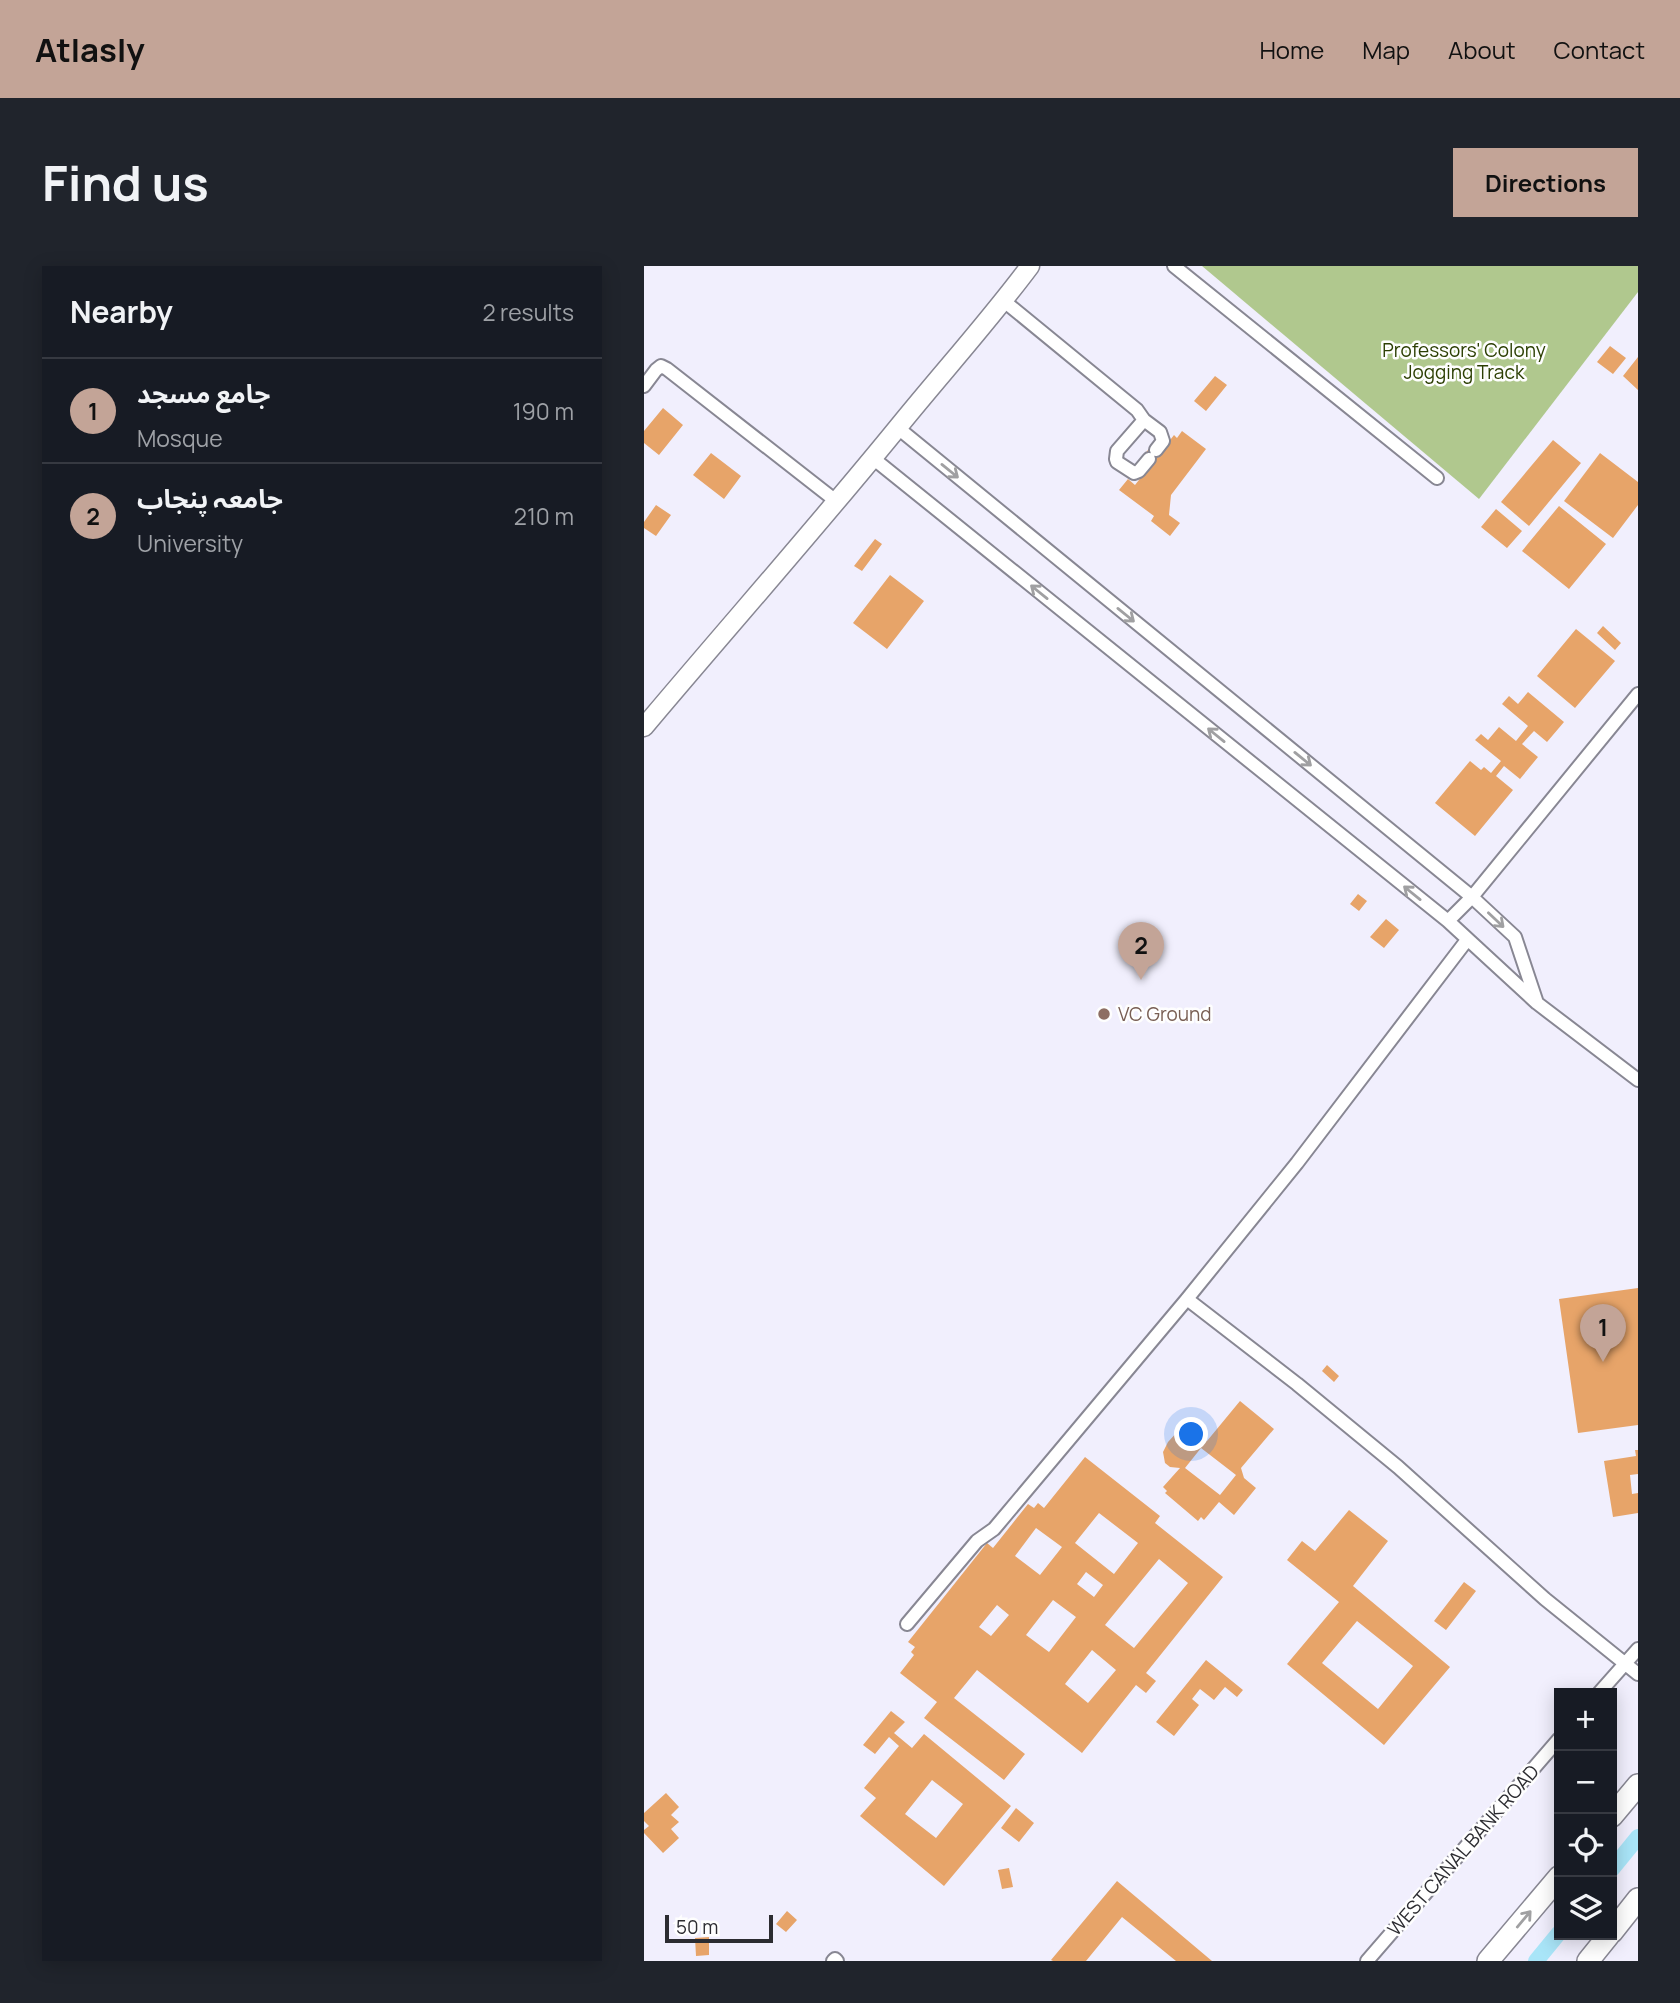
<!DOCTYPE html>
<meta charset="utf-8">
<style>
body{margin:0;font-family:Manrope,"Noto Sans Arabic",sans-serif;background:#20242c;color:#f1f3f6}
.controls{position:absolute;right:21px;bottom:21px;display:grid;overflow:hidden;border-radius:0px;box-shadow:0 4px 18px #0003}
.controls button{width:63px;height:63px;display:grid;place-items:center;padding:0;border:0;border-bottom:2px solid #363941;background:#171b24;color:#f1f3f6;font:35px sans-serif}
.scale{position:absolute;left:21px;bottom:18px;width:108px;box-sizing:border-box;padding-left:7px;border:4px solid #2c2c31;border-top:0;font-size:19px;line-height:24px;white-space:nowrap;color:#2c2c31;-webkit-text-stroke:5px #fefefe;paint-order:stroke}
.you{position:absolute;left:548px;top:1169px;width:24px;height:24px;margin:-18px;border:5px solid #fff;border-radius:50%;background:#1a73e8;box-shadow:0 0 0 10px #1a73e833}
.badge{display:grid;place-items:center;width:46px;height:46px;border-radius:50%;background:#c3a497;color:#111;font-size:23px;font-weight:700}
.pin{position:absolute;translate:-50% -58px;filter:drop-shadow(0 2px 4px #0008)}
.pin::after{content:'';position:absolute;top:37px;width:24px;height:21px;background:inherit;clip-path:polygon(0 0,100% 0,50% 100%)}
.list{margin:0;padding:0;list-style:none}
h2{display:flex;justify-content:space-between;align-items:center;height:91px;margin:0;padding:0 28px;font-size:30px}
h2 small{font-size:23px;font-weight:400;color:#9ea1a6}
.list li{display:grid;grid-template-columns:46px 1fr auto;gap:21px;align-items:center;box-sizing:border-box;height:105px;padding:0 28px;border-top:2px solid #363941}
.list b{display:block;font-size:26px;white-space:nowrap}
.list p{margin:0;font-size:23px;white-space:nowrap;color:#9ea1a6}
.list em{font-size:23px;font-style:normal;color:#9ea1a6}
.icon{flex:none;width:38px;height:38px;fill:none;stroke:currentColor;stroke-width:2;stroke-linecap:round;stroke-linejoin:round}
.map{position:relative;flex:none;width:994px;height:1695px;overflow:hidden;border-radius:0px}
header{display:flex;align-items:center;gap:42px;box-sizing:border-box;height:98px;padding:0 35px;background:#c3a497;color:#111}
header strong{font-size:33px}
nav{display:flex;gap:38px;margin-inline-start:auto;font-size:24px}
.intro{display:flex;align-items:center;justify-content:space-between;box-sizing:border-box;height:168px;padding:0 42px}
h1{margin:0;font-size:49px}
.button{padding:18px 32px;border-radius:0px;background:#c3a497;color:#111;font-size:24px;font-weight:700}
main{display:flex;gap:42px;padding:0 42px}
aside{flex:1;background:#171b24;border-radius:0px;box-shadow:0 4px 18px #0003}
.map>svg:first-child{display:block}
</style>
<header>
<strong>Atlasly</strong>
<nav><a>Home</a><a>Map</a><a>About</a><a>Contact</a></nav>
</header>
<div class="intro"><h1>Find us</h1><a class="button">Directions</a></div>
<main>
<aside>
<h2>Nearby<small>2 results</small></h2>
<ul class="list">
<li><span class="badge">1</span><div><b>جامع مسجد</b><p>Mosque</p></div><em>190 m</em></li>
<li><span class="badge">2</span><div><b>جامعہ پنجاب</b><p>University</p></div><em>210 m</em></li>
</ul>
</aside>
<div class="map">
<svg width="994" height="1695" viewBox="0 0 994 1695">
<rect width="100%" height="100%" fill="#f1effd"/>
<path fill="#b0c88e" d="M 558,0 L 994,0 L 994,26 L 835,233 Z"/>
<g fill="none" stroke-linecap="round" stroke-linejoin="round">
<path stroke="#a9e5f8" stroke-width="16" d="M 968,1603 L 994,1571
M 892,1695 L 915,1667"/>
</g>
<path fill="#e7a469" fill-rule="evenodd" d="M 966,80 L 982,92 L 969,108 L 953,96 Z
M 994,91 L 994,124 L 979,110 Z
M 571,110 L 583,119 L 562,145 L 550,135 Z
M 19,142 L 39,159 L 15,189 L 0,177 L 0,165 Z
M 538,165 L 562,183 L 527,229 L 525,249 L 536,257 L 526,270 L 507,255 L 510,250 L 475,224 L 484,213 L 491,219 L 509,196 L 500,189 L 507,180 L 516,187 L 530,169 L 533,172 Z
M 909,174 L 937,197 L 885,260 L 857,236 Z
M 67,187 L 97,210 L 80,233 L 49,209 Z
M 956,187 L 994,216 L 994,239 L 969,272 L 920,235 Z
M 12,239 L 27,249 L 12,270 L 0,262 L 0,256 Z
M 915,240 L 962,278 L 925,323 L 878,285 Z
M 852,243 L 878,265 L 863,282 L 837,261 Z
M 231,273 L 238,278 L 218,305 L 210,300 Z
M 246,309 L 280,335 L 243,383 L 209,357 Z
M 959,360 L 977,377 L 971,384 L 953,367 Z
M 932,363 L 971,395 L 931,442 L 893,410 Z
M 884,426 L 920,456 L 903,476 L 890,465 L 878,478 L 894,491 L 876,513 L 860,500 L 852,510 L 869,524 L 831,570 L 791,537 L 826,495 L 837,504 L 840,501 L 847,507 L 857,495 L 831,474 L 837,468 L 844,474 L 855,461 L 872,475 L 884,460 L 858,438 L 865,430 L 874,438 Z
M 714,628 L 723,635 L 715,645 L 706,638 Z
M 742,653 L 755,664 L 740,682 L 726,671 Z
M 994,1022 L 994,1159 L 934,1167 L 915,1033 Z
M 683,1099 L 695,1110 L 690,1116 L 678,1105 Z
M 596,1135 L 630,1163 L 597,1202 L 600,1212 L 612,1222 L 590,1249 L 575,1236 L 560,1254 L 557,1251 L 554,1255 L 521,1227 L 523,1225 L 519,1221 L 536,1202 L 526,1201 L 521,1197 L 519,1186 L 524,1176 L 534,1165 L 538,1165 L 544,1158 L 553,1156 L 560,1162 L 559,1172 L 563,1175 ZM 557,1182 L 592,1209 L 576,1229 L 541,1202 Z
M 991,1184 L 994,1184 L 994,1208 L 986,1209 L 988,1228 L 994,1227 L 994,1247 L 969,1251 L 960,1195 L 992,1190 Z
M 441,1191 L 516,1250 L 511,1257 L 579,1311 L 502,1407 L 512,1415 L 502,1427 L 492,1419 L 438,1487 L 333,1404 L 310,1432 L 381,1488 L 360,1514 L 280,1452 L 293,1436 L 256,1407 L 270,1389 L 267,1386 L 271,1381 L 264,1376 L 343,1277 L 349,1282 L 384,1238 L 390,1242 L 394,1237 L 400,1242 ZM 455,1247 L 494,1277 L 470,1308 L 431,1277 ZM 392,1262 L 418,1281 L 396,1309 L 371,1290 ZM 515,1293 L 544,1317 L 490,1382 L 461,1359 ZM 442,1306 L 459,1319 L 450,1331 L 433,1318 ZM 409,1334 L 432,1351 L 405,1386 L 382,1369 ZM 353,1339 L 365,1349 L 347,1370 L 335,1361 ZM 448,1384 L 472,1404 L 444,1437 L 421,1418 Z
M 705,1244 L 744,1275 L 709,1320 L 806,1401 L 740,1479 L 643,1398 L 695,1336 L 643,1294 L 658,1275 L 671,1285 ZM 713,1355 L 769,1400 L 734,1443 L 678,1397 Z
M 820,1316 L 832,1325 L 802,1364 L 790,1355 Z
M 562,1394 L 599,1424 L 593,1431 L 581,1421 L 570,1434 L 556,1423 L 548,1433 L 555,1439 L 530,1470 L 512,1456 Z
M 247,1445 L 261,1456 L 250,1467 L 268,1482 L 280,1468 L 367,1540 L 300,1620 L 216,1550 L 232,1532 L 220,1522 L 255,1480 L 245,1471 L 231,1488 L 219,1479 ZM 288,1514 L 319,1538 L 292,1572 L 261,1548 Z
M 22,1527 L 35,1541 L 27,1549 L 35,1556 L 27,1563 L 35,1572 L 19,1587 L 0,1567 L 0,1564 L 5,1560 L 0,1555 L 0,1547 Z
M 372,1542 L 390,1557 L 375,1576 L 357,1562 Z
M 365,1602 L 369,1621 L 358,1623 L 354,1604 Z
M 473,1615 L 568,1695 L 532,1695 L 478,1651 L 442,1695 L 409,1695 L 407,1694 Z
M 143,1645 L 153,1654 L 142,1666 L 132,1658 Z
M 65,1671 L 65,1689 L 52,1690 L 51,1672 Z"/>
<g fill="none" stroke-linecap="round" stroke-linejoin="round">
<defs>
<path id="street" d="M 530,0 L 793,212
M 360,35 L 493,144 L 500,154 L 516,166 L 519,175 L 512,184
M 0,120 L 12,104 L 17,100 L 23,103 L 192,235
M 500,154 L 473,185 L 472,193 L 473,196 L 490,207 L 495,205 L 505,193
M 254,162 L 828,631 L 871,671 L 893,737
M 230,193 L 804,655 L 893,737 L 994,814
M 804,655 L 828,631 L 994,428
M 543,1033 L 653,1118 L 754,1201 L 901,1333 L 994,1408
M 263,1358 L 333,1275 L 350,1263 L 543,1033 L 653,897 L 823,674
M 955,1427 L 994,1383
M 189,1695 L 191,1693 L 193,1695
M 723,1695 L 915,1473"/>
<path id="secondary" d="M 0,461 C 85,360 172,262 255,160 C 298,107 345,55 386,0"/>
<path id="highway" d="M 968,1550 L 994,1519
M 968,1666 L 994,1633
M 844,1695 L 915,1611
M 944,1695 L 965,1669"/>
</defs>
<use href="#street" stroke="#888793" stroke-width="16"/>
<use href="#secondary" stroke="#888793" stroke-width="21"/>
<use href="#highway" stroke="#888793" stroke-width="24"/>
<use href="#street" stroke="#fff" stroke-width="12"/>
<use href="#secondary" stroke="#fff" stroke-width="18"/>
<use href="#highway" stroke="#fff" stroke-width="21"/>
</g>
<defs><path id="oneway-shaft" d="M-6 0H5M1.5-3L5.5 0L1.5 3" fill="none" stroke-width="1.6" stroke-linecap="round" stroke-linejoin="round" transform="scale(1.75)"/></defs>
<g stroke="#a0a0a2">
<use href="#oneway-shaft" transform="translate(306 205) rotate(39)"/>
<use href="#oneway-shaft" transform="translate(395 326) rotate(-141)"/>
<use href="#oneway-shaft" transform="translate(482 349) rotate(39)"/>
<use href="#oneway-shaft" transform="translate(572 469) rotate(-141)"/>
<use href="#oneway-shaft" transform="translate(659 493) rotate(39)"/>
<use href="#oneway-shaft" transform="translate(768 627) rotate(-141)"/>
<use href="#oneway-shaft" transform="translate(852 654) rotate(43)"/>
<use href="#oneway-shaft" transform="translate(880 1653) rotate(-50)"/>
</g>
<circle fill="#8d6e63" stroke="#fefefe" stroke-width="2.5" cx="460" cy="748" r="7"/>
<g text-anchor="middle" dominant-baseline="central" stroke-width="5" stroke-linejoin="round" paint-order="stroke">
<g font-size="19" fill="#2c3f03" stroke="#fefefe">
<text x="820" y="84">Professors' Colony<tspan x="820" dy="22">Jogging Track</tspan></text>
</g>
<g font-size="19" fill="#785e54" stroke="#fefefe" text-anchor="start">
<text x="474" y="748">VC Ground</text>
</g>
<g font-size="19" fill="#2c2c31" stroke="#fefefe">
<text transform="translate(819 1584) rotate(-49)">WEST CANAL BANK ROAD</text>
</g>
</g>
</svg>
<div class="controls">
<button>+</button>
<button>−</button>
<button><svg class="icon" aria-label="locate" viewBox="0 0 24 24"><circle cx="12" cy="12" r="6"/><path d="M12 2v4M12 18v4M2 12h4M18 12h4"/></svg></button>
<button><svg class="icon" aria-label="layers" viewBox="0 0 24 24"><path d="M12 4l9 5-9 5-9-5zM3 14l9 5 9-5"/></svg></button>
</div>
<div class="scale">50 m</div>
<div class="you"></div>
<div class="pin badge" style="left:959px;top:1096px">1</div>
<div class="pin badge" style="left:497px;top:714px">2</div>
</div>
</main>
